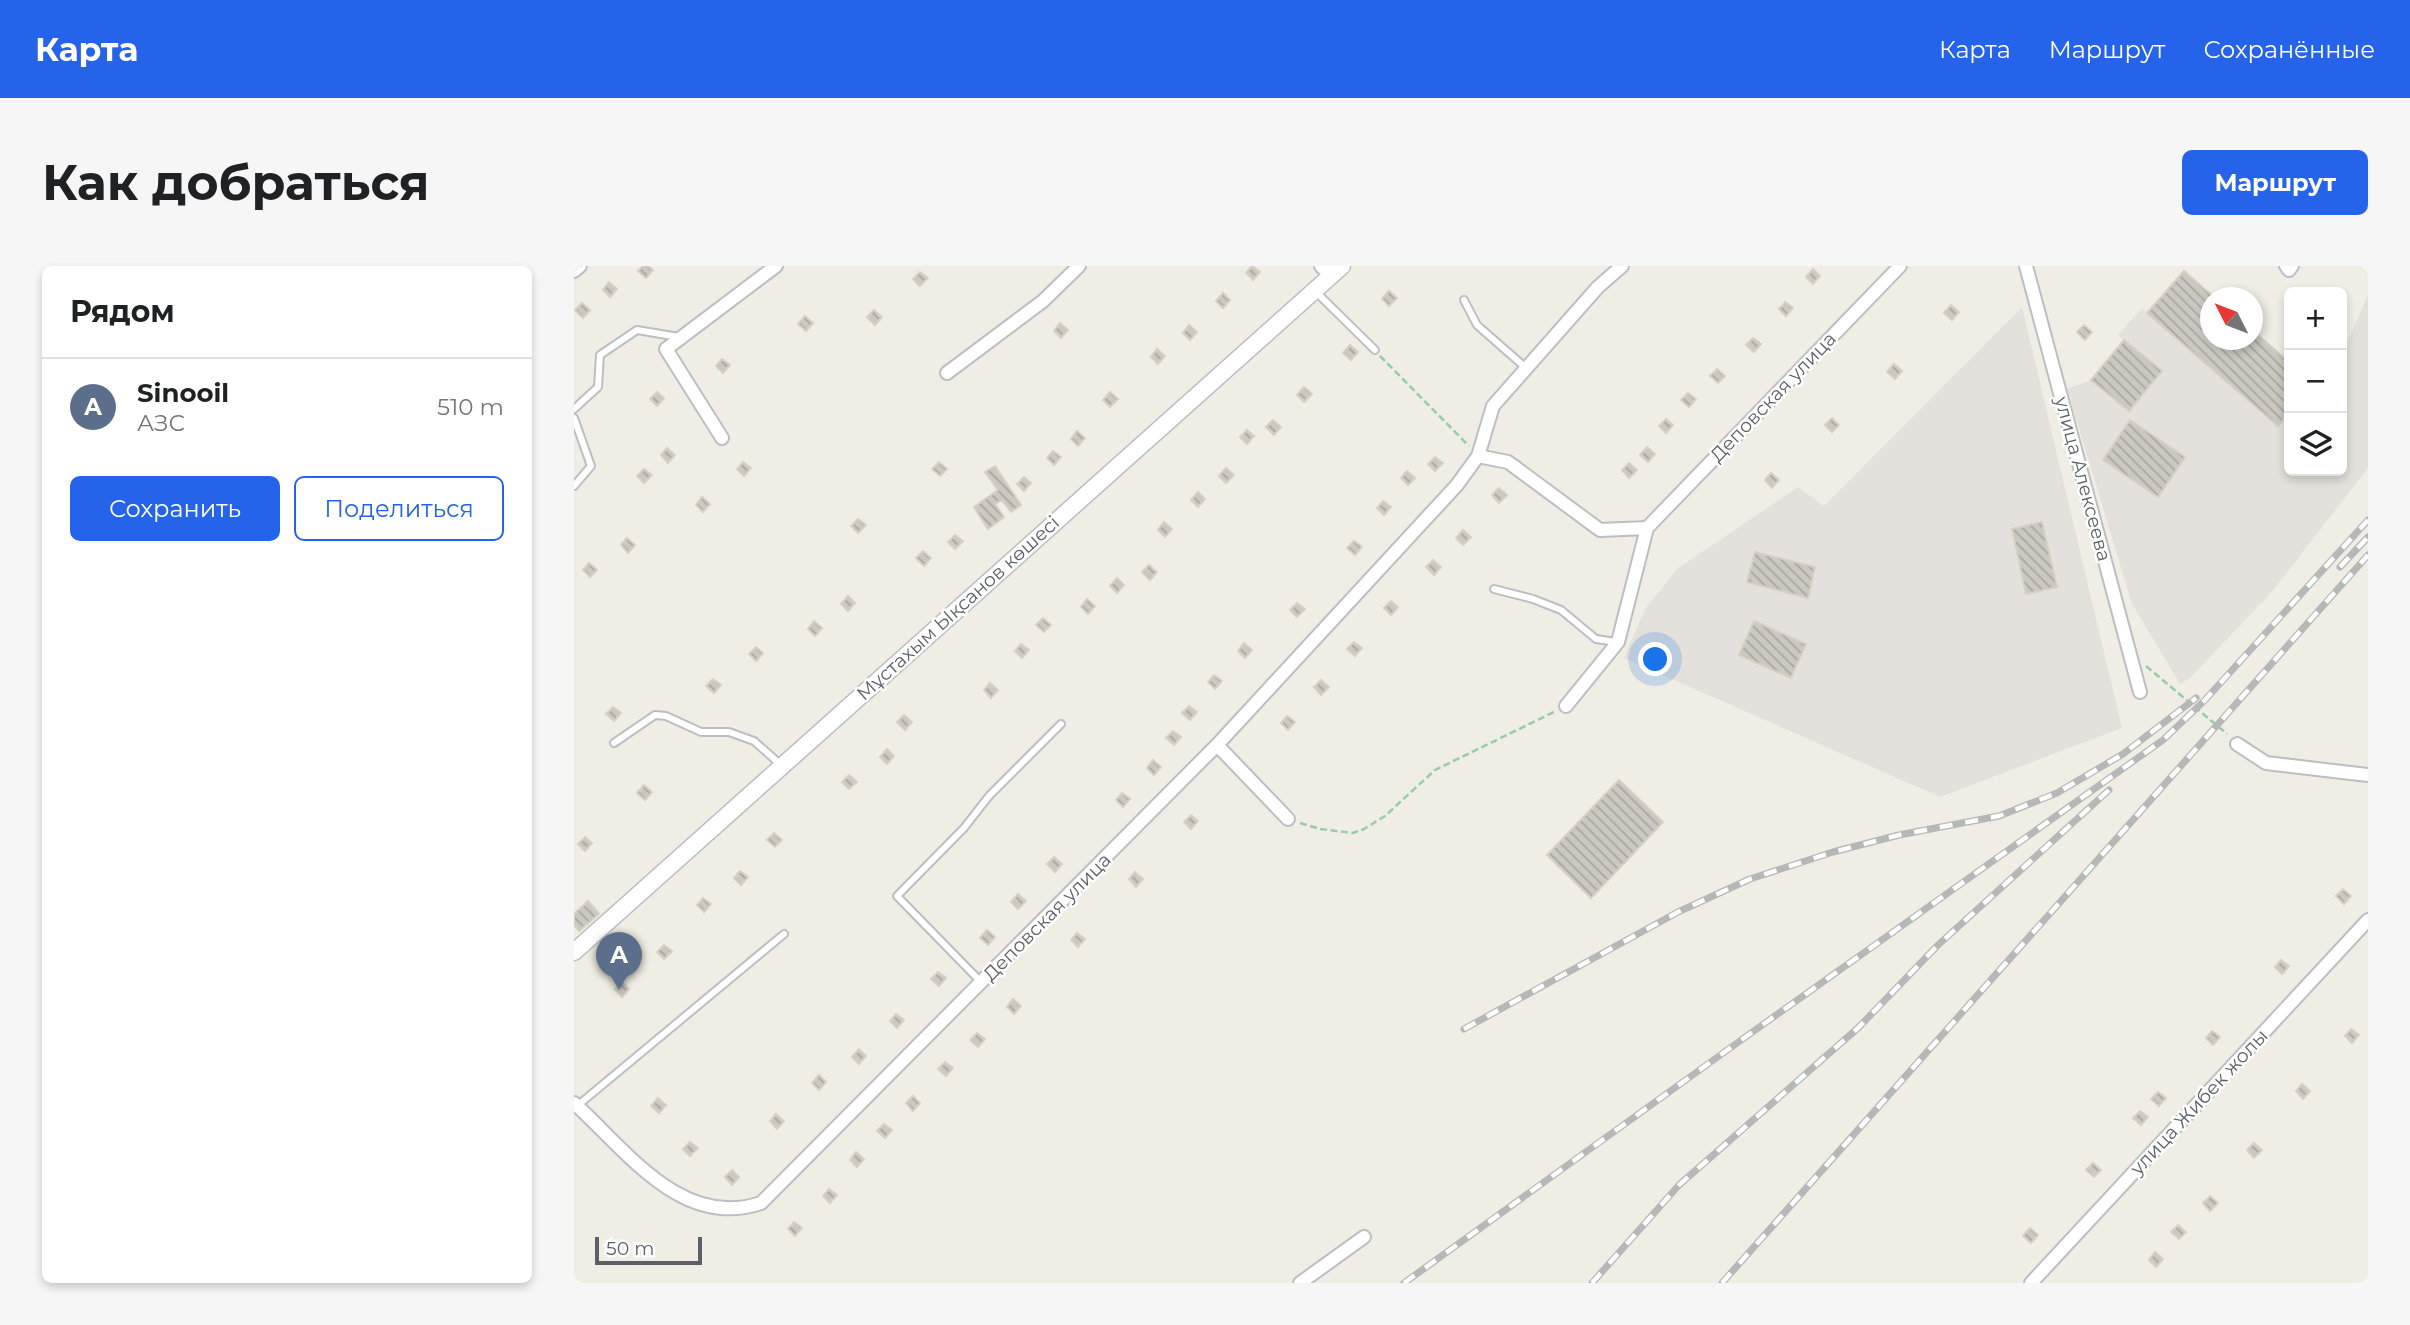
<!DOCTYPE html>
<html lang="ru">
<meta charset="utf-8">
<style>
body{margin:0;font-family:Montserrat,sans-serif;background:#f6f6f6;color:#202124}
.controls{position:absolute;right:21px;top:21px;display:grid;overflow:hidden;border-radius:10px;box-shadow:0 4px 10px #0003}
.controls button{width:63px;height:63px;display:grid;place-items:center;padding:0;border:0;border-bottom:2px solid #e0e0e0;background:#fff;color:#202124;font:35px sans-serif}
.compass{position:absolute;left:1626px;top:21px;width:63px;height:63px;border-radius:50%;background:#fff;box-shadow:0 4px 10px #0003;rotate:312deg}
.scale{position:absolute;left:21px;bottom:18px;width:107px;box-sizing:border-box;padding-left:7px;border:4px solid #5c6066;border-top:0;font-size:19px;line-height:24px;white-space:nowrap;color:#5c6066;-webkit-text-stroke:5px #fff;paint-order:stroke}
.you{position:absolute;left:1082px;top:394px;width:24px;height:24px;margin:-18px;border:5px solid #fff;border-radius:50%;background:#1a73e8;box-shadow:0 0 0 10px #1a73e833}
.badge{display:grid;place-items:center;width:46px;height:46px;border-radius:50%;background:#2563eb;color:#fff;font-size:23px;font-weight:700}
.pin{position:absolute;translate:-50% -58px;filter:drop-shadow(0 2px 4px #0008)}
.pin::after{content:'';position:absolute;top:37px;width:24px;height:21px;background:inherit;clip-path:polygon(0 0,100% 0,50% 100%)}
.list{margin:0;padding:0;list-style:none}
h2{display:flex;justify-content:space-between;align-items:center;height:91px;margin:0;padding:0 28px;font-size:30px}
h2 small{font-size:23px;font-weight:400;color:#757577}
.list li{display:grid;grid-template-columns:46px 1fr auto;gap:21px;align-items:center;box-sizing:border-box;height:98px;padding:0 28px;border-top:2px solid #e0e0e0}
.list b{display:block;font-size:26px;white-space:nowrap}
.list p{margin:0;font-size:23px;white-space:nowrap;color:#757577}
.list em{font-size:23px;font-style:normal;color:#757577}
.actions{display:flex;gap:14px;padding:21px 28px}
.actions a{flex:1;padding:16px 0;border:2px solid #2563eb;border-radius:10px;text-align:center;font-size:24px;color:#2563eb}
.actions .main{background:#2563eb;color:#fff}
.icon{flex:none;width:38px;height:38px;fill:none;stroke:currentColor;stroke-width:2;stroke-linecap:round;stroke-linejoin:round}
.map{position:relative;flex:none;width:1794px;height:1017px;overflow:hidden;border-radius:10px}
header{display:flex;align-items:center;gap:42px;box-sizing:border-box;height:98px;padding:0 35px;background:#2563eb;color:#fff}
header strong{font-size:33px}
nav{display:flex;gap:38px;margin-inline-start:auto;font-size:24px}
.intro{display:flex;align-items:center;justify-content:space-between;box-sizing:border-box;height:168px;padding:0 42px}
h1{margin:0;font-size:49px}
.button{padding:18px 32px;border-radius:10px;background:#2563eb;color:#fff;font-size:24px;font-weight:700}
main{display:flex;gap:42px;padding:0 42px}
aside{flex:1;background:#fff;border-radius:10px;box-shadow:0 4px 10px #0003}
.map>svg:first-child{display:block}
</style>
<header>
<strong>Карта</strong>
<nav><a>Карта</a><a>Маршрут</a><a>Сохранённые</a></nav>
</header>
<div class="intro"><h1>Как добраться</h1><a class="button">Маршрут</a></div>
<main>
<aside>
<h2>Рядом<small></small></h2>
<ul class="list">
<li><span class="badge" style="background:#5c6f8a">A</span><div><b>Sinooil</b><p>АЗС</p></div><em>510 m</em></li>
</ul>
<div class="actions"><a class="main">Сохранить</a><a>Поделиться</a></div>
</aside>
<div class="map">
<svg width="1794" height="1017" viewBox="0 0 1794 1017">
<defs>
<pattern id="building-back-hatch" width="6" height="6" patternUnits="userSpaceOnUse" patternTransform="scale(1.75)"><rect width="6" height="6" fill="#cbc8c1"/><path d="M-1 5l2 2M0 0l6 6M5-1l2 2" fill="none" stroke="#a8a6a1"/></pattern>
</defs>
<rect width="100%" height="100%" fill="#f0eee4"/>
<path fill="#e4e1dc" d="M 1610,5 L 1641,31 L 1636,32 L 1636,74 L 1678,74 L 1679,64 L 1715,96 L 1715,205 L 1768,205 L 1768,87 L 1794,29 L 1794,202 L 1697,327 L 1616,412 L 1606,418 L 1558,338 L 1493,123 L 1517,114 L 1550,74 L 1544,69 L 1568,42 L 1573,47 Z
M 1448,41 L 1548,462 L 1366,531 L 1050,392 L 1071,343 L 1103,303 L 1224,221 L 1250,240 Z"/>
<path fill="url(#building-back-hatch)" stroke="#d5d0c2" stroke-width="2" d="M 69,0 L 74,0 L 79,4 L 72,12 L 64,5 Z
M 678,0 L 686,6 L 679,14 L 672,7 Z
M 1239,3 L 1246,10 L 1239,18 L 1232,11 Z
M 1610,5 L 1641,32 L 1636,32 L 1636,74 L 1678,74 L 1678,64 L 1715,96 L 1715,147 L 1704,160 L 1573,47 Z
M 346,6 L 354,12 L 346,20 L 339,13 Z
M 35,16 L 43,23 L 36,31 L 29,24 Z
M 815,25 L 823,32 L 815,40 L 808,33 Z
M 649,27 L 656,34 L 649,42 L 642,35 Z
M 1211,36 L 1219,42 L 1212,50 L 1205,43 Z
M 8,37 L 16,44 L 9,52 L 1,44 Z
M 1377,39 L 1385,46 L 1378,54 L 1370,47 Z
M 300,44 L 308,51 L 301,59 L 293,51 Z
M 231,50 L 239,57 L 232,65 L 224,58 Z
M 486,57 L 494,64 L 487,72 L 480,65 Z
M 615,59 L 623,66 L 616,74 L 609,67 Z
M 1510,59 L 1518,66 L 1511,74 L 1503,66 Z
M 1179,72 L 1187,78 L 1180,86 L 1172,79 Z
M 1550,74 L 1588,105 L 1555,145 L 1517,114 Z
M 776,79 L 784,86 L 777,94 L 769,87 Z
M 583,83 L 591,90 L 584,98 L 577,91 Z
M 148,93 L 156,99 L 149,107 L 142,100 Z
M 1320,98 L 1328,105 L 1321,113 L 1313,106 Z
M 1143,103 L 1151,110 L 1144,117 L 1136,110 Z
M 730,121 L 738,128 L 730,136 L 723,129 Z
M 83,126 L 90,132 L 83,140 L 76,133 Z
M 536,126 L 544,133 L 536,141 L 529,134 Z
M 1114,127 L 1122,133 L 1115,141 L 1107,134 Z
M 1258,152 L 1265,159 L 1258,166 L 1251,159 Z
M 1092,153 L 1099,159 L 1092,167 L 1085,160 Z
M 699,154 L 707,161 L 700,169 L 692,161 Z
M 1556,154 L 1611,191 L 1584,231 L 1529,194 Z
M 673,164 L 680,170 L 673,178 L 666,171 Z
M 503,165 L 511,172 L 504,180 L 497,173 Z
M 1073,181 L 1081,188 L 1074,196 L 1066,189 Z
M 93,182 L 101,189 L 94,197 L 87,189 Z
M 479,185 L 487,191 L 480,199 L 473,192 Z
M 861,191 L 869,197 L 861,205 L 854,198 Z
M 169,196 L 177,202 L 170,210 L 163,203 Z
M 365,196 L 373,203 L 366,210 L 358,203 Z
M 1055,197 L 1063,204 L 1055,212 L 1048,204 Z
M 421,200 L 447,239 L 437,246 L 428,234 L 421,238 L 430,251 L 414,263 L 400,241 L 424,224 L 411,206 Z
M 652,202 L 660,209 L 652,217 L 645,210 Z
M 70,203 L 78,209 L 70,217 L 63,210 Z
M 833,205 L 841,212 L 834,219 L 827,212 Z
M 1197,207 L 1205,214 L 1198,222 L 1191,214 Z
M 450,211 L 457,217 L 450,225 L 443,218 Z
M 925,222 L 933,229 L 925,237 L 918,229 Z
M 624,226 L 631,233 L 624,241 L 617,234 Z
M 128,231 L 136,238 L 129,246 L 122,239 Z
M 809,235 L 817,241 L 810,249 L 803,242 Z
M 284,253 L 292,259 L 284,267 L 277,260 Z
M 590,256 L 598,263 L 591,271 L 584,264 Z
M 1468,256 L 1483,321 L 1452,328 L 1438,263 Z
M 889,264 L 897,271 L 889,279 L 882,272 Z
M 381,269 L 389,275 L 381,283 L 374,276 Z
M 53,272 L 61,279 L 54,287 L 47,279 Z
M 780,275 L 788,281 L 781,289 L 773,282 Z
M 349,285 L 357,292 L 350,300 L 342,292 Z
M 1181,286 L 1241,301 L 1234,332 L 1173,316 Z
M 859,294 L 867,301 L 860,309 L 852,301 Z
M 15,297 L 23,304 L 16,311 L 9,304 Z
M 575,299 L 583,306 L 576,314 L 568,306 Z
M 543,312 L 550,319 L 543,327 L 536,320 Z
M 274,330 L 281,337 L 274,345 L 267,338 Z
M 513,333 L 521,340 L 514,348 L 507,341 Z
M 817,335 L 824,341 L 817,349 L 810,342 Z
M 723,337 L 731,343 L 723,351 L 716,344 Z
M 469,352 L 477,359 L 470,366 L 462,359 Z
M 240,355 L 248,362 L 241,370 L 234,363 Z
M 1180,355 L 1232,378 L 1217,412 L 1165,389 Z
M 780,376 L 788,382 L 781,390 L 773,383 Z
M 670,377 L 678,384 L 671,392 L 664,385 Z
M 447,378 L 455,384 L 448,392 L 441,385 Z
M 182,381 L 189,387 L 182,395 L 175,388 Z
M 640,409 L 648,415 L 641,423 L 634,416 Z
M 139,413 L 147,419 L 140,427 L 132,420 Z
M 747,414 L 755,421 L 747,429 L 740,421 Z
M 416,417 L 424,424 L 417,432 L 410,424 Z
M 615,440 L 623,446 L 616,454 L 608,447 Z
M 39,441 L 47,447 L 40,455 L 32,448 Z
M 330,449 L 338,456 L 331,464 L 323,456 Z
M 713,450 L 721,456 L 714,464 L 707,457 Z
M 599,465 L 607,471 L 600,479 L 592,472 Z
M 313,483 L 320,490 L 313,498 L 306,491 Z
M 579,494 L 587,501 L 580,509 L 573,502 Z
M 275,509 L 283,516 L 275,523 L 268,516 Z
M 1045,514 L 1089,556 L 1017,632 L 973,589 Z
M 70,519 L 78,526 L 71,534 L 63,527 Z
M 548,527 L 556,533 L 549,541 L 542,534 Z
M 617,549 L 624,555 L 617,563 L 610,556 Z
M 200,567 L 208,574 L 201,581 L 193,574 Z
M 11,571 L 18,577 L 11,585 L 4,578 Z
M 480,591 L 488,598 L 481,606 L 473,598 Z
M 166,605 L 174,611 L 167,619 L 160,612 Z
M 561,606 L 569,613 L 562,621 L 555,613 Z
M 1769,623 L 1777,630 L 1770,638 L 1762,630 Z
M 444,628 L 452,635 L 444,643 L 437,636 Z
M 129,632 L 137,638 L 130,646 L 123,639 Z
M 14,635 L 25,648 L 5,665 L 0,659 L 0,648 Z
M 413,664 L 421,671 L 414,679 L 406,672 Z
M 503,667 L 511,673 L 504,681 L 497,674 Z
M 90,679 L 98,685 L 90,693 L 83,686 Z
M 1707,694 L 1715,700 L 1708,708 L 1701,701 Z
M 364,706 L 372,712 L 365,720 L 357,713 Z
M 48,716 L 55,723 L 48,731 L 41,723 Z
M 439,733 L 447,740 L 440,748 L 433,741 Z
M 322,748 L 330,754 L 323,762 L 316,755 Z
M 1777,763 L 1785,769 L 1778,777 L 1771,770 Z
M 1638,765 L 1646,771 L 1639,779 L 1632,772 Z
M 403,767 L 411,773 L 404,781 L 396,774 Z
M 285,783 L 292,790 L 285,798 L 278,791 Z
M 371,796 L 379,802 L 372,810 L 364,803 Z
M 245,809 L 252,816 L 245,824 L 238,817 Z
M 1728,818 L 1736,825 L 1729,833 L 1722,825 Z
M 1584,826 L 1592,832 L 1585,840 L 1577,833 Z
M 339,830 L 346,837 L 339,845 L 332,837 Z
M 84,832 L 92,839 L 85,847 L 77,840 Z
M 1566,845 L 1574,851 L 1567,859 L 1559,852 Z
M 202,848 L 210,855 L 203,863 L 196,855 Z
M 310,858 L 318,864 L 311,872 L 303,865 Z
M 116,876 L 124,882 L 116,890 L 109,883 Z
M 1680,877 L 1688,884 L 1680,892 L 1673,884 Z
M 282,886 L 290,893 L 283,901 L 276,894 Z
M 1519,897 L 1527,904 L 1520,911 L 1512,904 Z
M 158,904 L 165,911 L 158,919 L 151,911 Z
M 255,923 L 263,929 L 256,937 L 249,930 Z
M 1636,930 L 1644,937 L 1636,945 L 1629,937 Z
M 220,956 L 228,962 L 221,970 L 214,963 Z
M 1604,959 L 1612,966 L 1605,973 L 1597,966 Z
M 1456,962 L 1464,969 L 1457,977 L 1449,970 Z
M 1581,986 L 1589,993 L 1582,1001 L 1575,994 Z"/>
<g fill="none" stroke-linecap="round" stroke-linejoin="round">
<defs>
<path id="service" d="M 741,25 L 801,84
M 890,34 L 903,59 L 952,102
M 0,143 L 24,121 L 26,89 L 63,64 L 105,71
M 0,152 L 17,200 L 0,220
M 920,323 L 959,333 L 987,344 L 1022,373 L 1042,376
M 40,477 L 81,449 L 92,450 L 127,466 L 155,466 L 180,475 L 207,499
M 407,716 L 323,630 L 390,562 L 415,530 L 487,458
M 3,840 L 210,668"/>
<path id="minor" d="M 747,0 L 757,10
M 1452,0 L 1566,426
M 1712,0 L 1715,4 L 1718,0
M 0,5 L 6,0
M 373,107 L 469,35 L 505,0
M 148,172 L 92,83 L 202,0
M 904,190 L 934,196 L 1026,264 L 1073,262
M 992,440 L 1044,376 L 1073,262 L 1326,0
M 1663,478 L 1692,497 L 1794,509
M 643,479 L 714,553
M 0,837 C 52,884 108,964 187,937 L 643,479 L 883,219 L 904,190 L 919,140 L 1024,21 L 1048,0
M 726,1017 L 790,971
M 1457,1017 L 1794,654"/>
<path id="secondary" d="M 0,686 L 768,0"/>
</defs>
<use href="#service" stroke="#bcbec4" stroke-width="10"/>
<use href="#minor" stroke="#bcbec4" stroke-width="16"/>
<use href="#secondary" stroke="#babdc3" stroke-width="19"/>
<path stroke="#96cca9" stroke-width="2.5" stroke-dasharray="7 3.5" stroke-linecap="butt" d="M 806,90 L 895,180
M 1572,400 L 1653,468
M 726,557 L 746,563 L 779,567 L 790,563 L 811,550 L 861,504 L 980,446"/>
<use href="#service" stroke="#fff" stroke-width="6"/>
<use href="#minor" stroke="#fff" stroke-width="12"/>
<use href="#secondary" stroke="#fff" stroke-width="16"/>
<defs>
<path id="rail" d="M 1766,301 L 1794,271
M 890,763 L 1104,646 L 1176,613 L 1259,586 L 1325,569 L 1425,550 L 1483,527 L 1549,488 L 1622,432
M 830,1017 L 1170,772 L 1589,474 L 1631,434 L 1794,254
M 1018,1017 L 1105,919 L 1284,762 L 1364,679 L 1535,524
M 1148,1017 L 1794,289"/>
</defs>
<use href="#rail" stroke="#b6b7b7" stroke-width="7"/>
<use href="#rail" stroke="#fff" stroke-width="4.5" stroke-dasharray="13" stroke-linecap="butt"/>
</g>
<g text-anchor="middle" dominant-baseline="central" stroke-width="5" stroke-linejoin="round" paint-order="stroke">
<g font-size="19" fill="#5c6066" stroke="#fff">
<text transform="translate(1199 131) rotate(-46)">Деповская улица</text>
<text transform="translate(1509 213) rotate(75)">улица Алексеева</text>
<text transform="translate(384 342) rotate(-42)">Мұстахым Ықсанов көшесі</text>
<text transform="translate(473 651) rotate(-45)">Деповская улица</text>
<text transform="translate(1625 836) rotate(-47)">улица Жибек жолы</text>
</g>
</g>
</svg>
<div class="controls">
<button>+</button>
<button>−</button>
<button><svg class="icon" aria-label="layers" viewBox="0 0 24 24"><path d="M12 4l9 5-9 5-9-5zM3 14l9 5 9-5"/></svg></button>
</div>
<svg class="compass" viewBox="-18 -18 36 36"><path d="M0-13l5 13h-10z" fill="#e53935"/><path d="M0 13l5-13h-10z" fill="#757577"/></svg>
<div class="scale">50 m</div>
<div class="you"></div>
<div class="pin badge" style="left:45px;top:724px;background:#5c6f8a">A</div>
</div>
</main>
